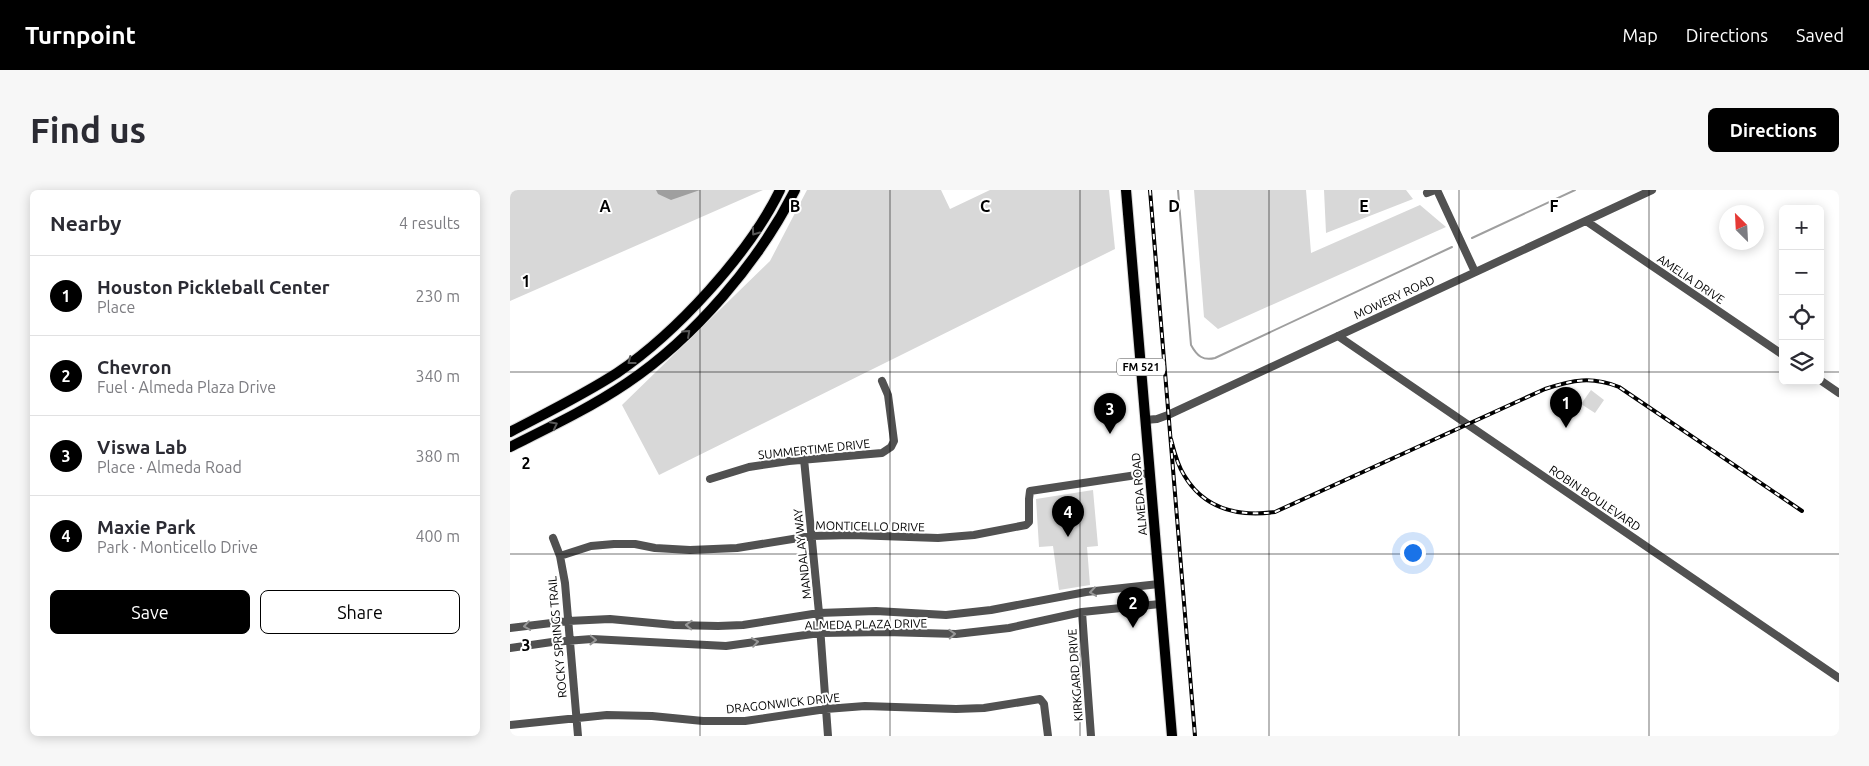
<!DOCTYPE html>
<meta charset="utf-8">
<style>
body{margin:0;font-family:Ubuntu,sans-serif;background:#f7f7f7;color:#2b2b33}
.controls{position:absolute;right:15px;top:15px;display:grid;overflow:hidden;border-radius:8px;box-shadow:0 2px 12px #0003}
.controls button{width:45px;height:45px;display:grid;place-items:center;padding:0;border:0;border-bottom:1px solid #e1e1e2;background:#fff;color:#2b2b33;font:25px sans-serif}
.compass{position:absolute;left:1209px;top:15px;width:45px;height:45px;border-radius:50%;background:#fff;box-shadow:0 2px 12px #0003;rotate:336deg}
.you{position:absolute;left:902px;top:362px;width:18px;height:18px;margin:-12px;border:4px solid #fff;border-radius:50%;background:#1a73e8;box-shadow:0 0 0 8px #1a73e833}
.badge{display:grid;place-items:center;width:32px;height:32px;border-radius:50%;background:#000;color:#fff;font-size:16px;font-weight:700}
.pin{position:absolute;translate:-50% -41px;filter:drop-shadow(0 1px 2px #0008)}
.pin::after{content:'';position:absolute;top:26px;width:18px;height:15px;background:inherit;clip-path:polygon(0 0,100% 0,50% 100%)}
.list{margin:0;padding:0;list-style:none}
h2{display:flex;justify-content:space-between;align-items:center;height:65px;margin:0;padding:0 20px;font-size:21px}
h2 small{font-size:16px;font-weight:400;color:#7c7c81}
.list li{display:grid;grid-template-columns:32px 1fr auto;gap:15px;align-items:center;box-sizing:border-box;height:80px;padding:0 20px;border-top:1px solid #e1e1e2}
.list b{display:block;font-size:19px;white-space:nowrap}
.list p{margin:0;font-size:16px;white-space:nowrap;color:#7c7c81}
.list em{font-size:16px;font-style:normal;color:#7c7c81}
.actions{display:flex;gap:10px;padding:15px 20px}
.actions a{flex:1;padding:11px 0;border:1px solid #000;border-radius:8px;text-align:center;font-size:18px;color:#000}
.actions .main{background:#000;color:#fff}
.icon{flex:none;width:28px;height:28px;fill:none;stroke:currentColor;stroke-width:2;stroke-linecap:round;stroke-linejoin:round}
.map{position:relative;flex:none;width:1329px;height:546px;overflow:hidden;border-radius:8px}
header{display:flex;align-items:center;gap:30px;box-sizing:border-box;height:70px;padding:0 25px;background:#000;color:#fff}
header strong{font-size:24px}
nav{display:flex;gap:28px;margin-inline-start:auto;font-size:18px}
.intro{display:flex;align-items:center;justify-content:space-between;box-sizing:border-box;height:120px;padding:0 30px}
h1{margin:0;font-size:35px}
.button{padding:12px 22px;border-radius:8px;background:#000;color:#fff;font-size:18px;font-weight:700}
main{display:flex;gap:30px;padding:0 30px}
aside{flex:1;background:#fff;border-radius:8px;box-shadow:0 2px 12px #0003}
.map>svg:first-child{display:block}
</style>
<header>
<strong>Turnpoint</strong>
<nav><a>Map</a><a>Directions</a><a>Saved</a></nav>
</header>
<div class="intro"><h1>Find us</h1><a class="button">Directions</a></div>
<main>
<aside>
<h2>Nearby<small>4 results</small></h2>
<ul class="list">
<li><span class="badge">1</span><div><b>Houston Pickleball Center</b><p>Place</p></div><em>230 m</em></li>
<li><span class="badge">2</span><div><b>Chevron</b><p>Fuel · Almeda Plaza Drive</p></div><em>340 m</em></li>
<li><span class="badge">3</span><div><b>Viswa Lab</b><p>Place · Almeda Road</p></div><em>380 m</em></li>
<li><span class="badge">4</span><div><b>Maxie Park</b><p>Park · Monticello Drive</p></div><em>400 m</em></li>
</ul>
<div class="actions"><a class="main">Save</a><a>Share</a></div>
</aside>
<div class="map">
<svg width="1329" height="546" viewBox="0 0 1329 546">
<rect width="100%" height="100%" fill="#fff"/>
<path fill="#d8d8d8" d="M 0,0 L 253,0 L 0,111 Z
M 297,0 L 431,0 L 440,19 L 480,0 L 599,0 L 605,59 L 149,285 L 112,215 L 260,71 Z
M 684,0 L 796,0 L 801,63 L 910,15 L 936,37 L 708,139 L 694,127 Z
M 814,0 L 896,0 L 903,9 L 816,43 Z
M 1081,200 L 1094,210 L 1085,223 L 1071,214 Z
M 583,300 L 588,356 L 577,357 L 580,395 L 549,400 L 543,356 L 529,357 L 526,309 Z"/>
<path fill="#9f9f9f" d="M 146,0 L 190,0 L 161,10 L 148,4 Z"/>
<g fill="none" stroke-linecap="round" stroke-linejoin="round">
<path stroke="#9f9f9f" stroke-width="2" d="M 668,0 L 681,155 C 687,166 693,171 705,168 L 942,57
M 962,48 L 1065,0"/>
<defs>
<path id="major" d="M 616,0 L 662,546
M 0,242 C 36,223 73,205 107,183 C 166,143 239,64 270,0
M 0,257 C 40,237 80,218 117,193 C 184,148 249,72 285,0"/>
</defs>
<use href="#major" stroke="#dbdbdb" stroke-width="12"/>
<path stroke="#515151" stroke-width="8" d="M 927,0 L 965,82
M 917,3 L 925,0
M 1076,31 L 1273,165
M 828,146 L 1329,488
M 1310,190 L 1329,203
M 635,230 L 647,229 L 658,225 L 1142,0
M 294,269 L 309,423 L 318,546
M 200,289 L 239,277 L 279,271 L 372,263 L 381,257 L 384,251 L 378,205 L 372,191
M 43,348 L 50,366 L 55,393 L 68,546
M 50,366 L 81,356 L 104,354 L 125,354 L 145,358 L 180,360 L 227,358 L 301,346 L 342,345 L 428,348 L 464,345 L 516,335 L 519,332 L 519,309 L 520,301 L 640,283
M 572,422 L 581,546
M 0,438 L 58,431 L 100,429 L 164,435 L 208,436 L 233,435 L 309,423 L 366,421 L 436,425 L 481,420 L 576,402 L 649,394
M 0,458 L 42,452 L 82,449 L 216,456 L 310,443 L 376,442 L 446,444 L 499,438 L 572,422 L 650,414
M 0,535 L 97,525 L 142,526 L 193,531 L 235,531 L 316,519 L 355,516 L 446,519 L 474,518 L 530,509 L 534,514 L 538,546"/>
<use href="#major" stroke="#000" stroke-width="10"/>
<defs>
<path id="rail" d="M 640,0 L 685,546
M 661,249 C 664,261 667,274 674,285 C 694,319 728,327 765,322 L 1035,199 C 1063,190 1081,186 1109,197 L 1292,321"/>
</defs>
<use href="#rail" stroke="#000" stroke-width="4"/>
<use href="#rail" stroke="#fff" stroke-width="2" stroke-dasharray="5.5" stroke-linecap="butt"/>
</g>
<defs><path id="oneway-chevron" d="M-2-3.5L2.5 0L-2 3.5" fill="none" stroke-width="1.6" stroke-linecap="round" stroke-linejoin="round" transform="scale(1.25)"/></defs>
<g stroke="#595959">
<use href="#oneway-chevron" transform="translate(245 42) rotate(126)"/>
<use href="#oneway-chevron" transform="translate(177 143) rotate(-42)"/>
<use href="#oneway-chevron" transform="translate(121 171) rotate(142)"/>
<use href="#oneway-chevron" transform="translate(44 235) rotate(-27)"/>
</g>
<g stroke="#979797">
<use href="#oneway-chevron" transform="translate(583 402) rotate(172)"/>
<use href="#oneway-chevron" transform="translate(179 435) rotate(-178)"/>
<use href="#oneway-chevron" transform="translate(17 436) rotate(172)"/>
<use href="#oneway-chevron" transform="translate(442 444) rotate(-3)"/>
<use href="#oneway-chevron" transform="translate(83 450) rotate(1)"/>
<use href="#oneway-chevron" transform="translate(245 452) rotate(-8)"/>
</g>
<path fill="none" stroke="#000" stroke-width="1" stroke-opacity="0.55" d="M 190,0 L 190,546M 380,0 L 380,546M 570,0 L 570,546M 759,0 L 759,546M 949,0 L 949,546M 1139,0 L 1139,546M 0,182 L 1273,182M 1310,182 L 1329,182M 0,364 L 1329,364"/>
<g text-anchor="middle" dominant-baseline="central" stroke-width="4" stroke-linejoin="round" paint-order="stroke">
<rect fill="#fff" stroke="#4c4c4c" stroke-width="1" x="607" y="168.5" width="48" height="17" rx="4"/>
<g font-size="11" font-weight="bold" fill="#000">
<text x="631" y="177">FM 521</text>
</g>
<g font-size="12" fill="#000" stroke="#fff">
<text transform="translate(1181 89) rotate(34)">AMELIA DRIVE</text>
<text transform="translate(884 107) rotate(-25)">MOWERY ROAD</text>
<text transform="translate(304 259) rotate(-6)">SUMMERTIME DRIVE</text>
<text transform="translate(629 304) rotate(-95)">ALMEDA ROAD</text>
<text transform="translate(1085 308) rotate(34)">ROBIN BOULEVARD</text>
<text transform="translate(360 336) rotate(1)">MONTICELLO DRIVE</text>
<text transform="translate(292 364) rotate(-96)">MANDALAY WAY</text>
<text transform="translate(356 434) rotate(-1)">ALMEDA PLAZA DRIVE</text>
<text transform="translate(47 447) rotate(-95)">ROCKY SPRINGS TRAIL</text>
<text transform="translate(565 485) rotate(-94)">KIRKGARD DRIVE</text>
<text transform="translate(273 513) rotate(-6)">DRAGONWICK DRIVE</text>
</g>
</g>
<g font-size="16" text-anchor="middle" font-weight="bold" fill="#000" stroke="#fff" stroke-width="4" stroke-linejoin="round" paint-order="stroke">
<text x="95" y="22">A</text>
<text x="285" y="22">B</text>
<text x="475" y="22">C</text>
<text x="664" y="22">D</text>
<text x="854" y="22">E</text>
<text x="1044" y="22">F</text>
<text x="16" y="97">1</text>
<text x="16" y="279">2</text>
<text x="16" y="461">3</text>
</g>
</svg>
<div class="controls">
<button>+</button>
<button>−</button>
<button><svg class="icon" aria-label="locate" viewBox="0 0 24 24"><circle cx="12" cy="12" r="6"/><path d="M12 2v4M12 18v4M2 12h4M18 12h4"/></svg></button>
<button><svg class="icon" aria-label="layers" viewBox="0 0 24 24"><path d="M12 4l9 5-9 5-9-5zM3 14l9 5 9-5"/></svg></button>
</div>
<svg class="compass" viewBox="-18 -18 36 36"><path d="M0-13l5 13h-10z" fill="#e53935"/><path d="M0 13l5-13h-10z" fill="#7c7c81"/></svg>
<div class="you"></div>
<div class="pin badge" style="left:1056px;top:238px">1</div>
<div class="pin badge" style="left:623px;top:438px">2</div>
<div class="pin badge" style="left:600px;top:244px">3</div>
<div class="pin badge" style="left:558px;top:347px">4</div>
</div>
</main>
